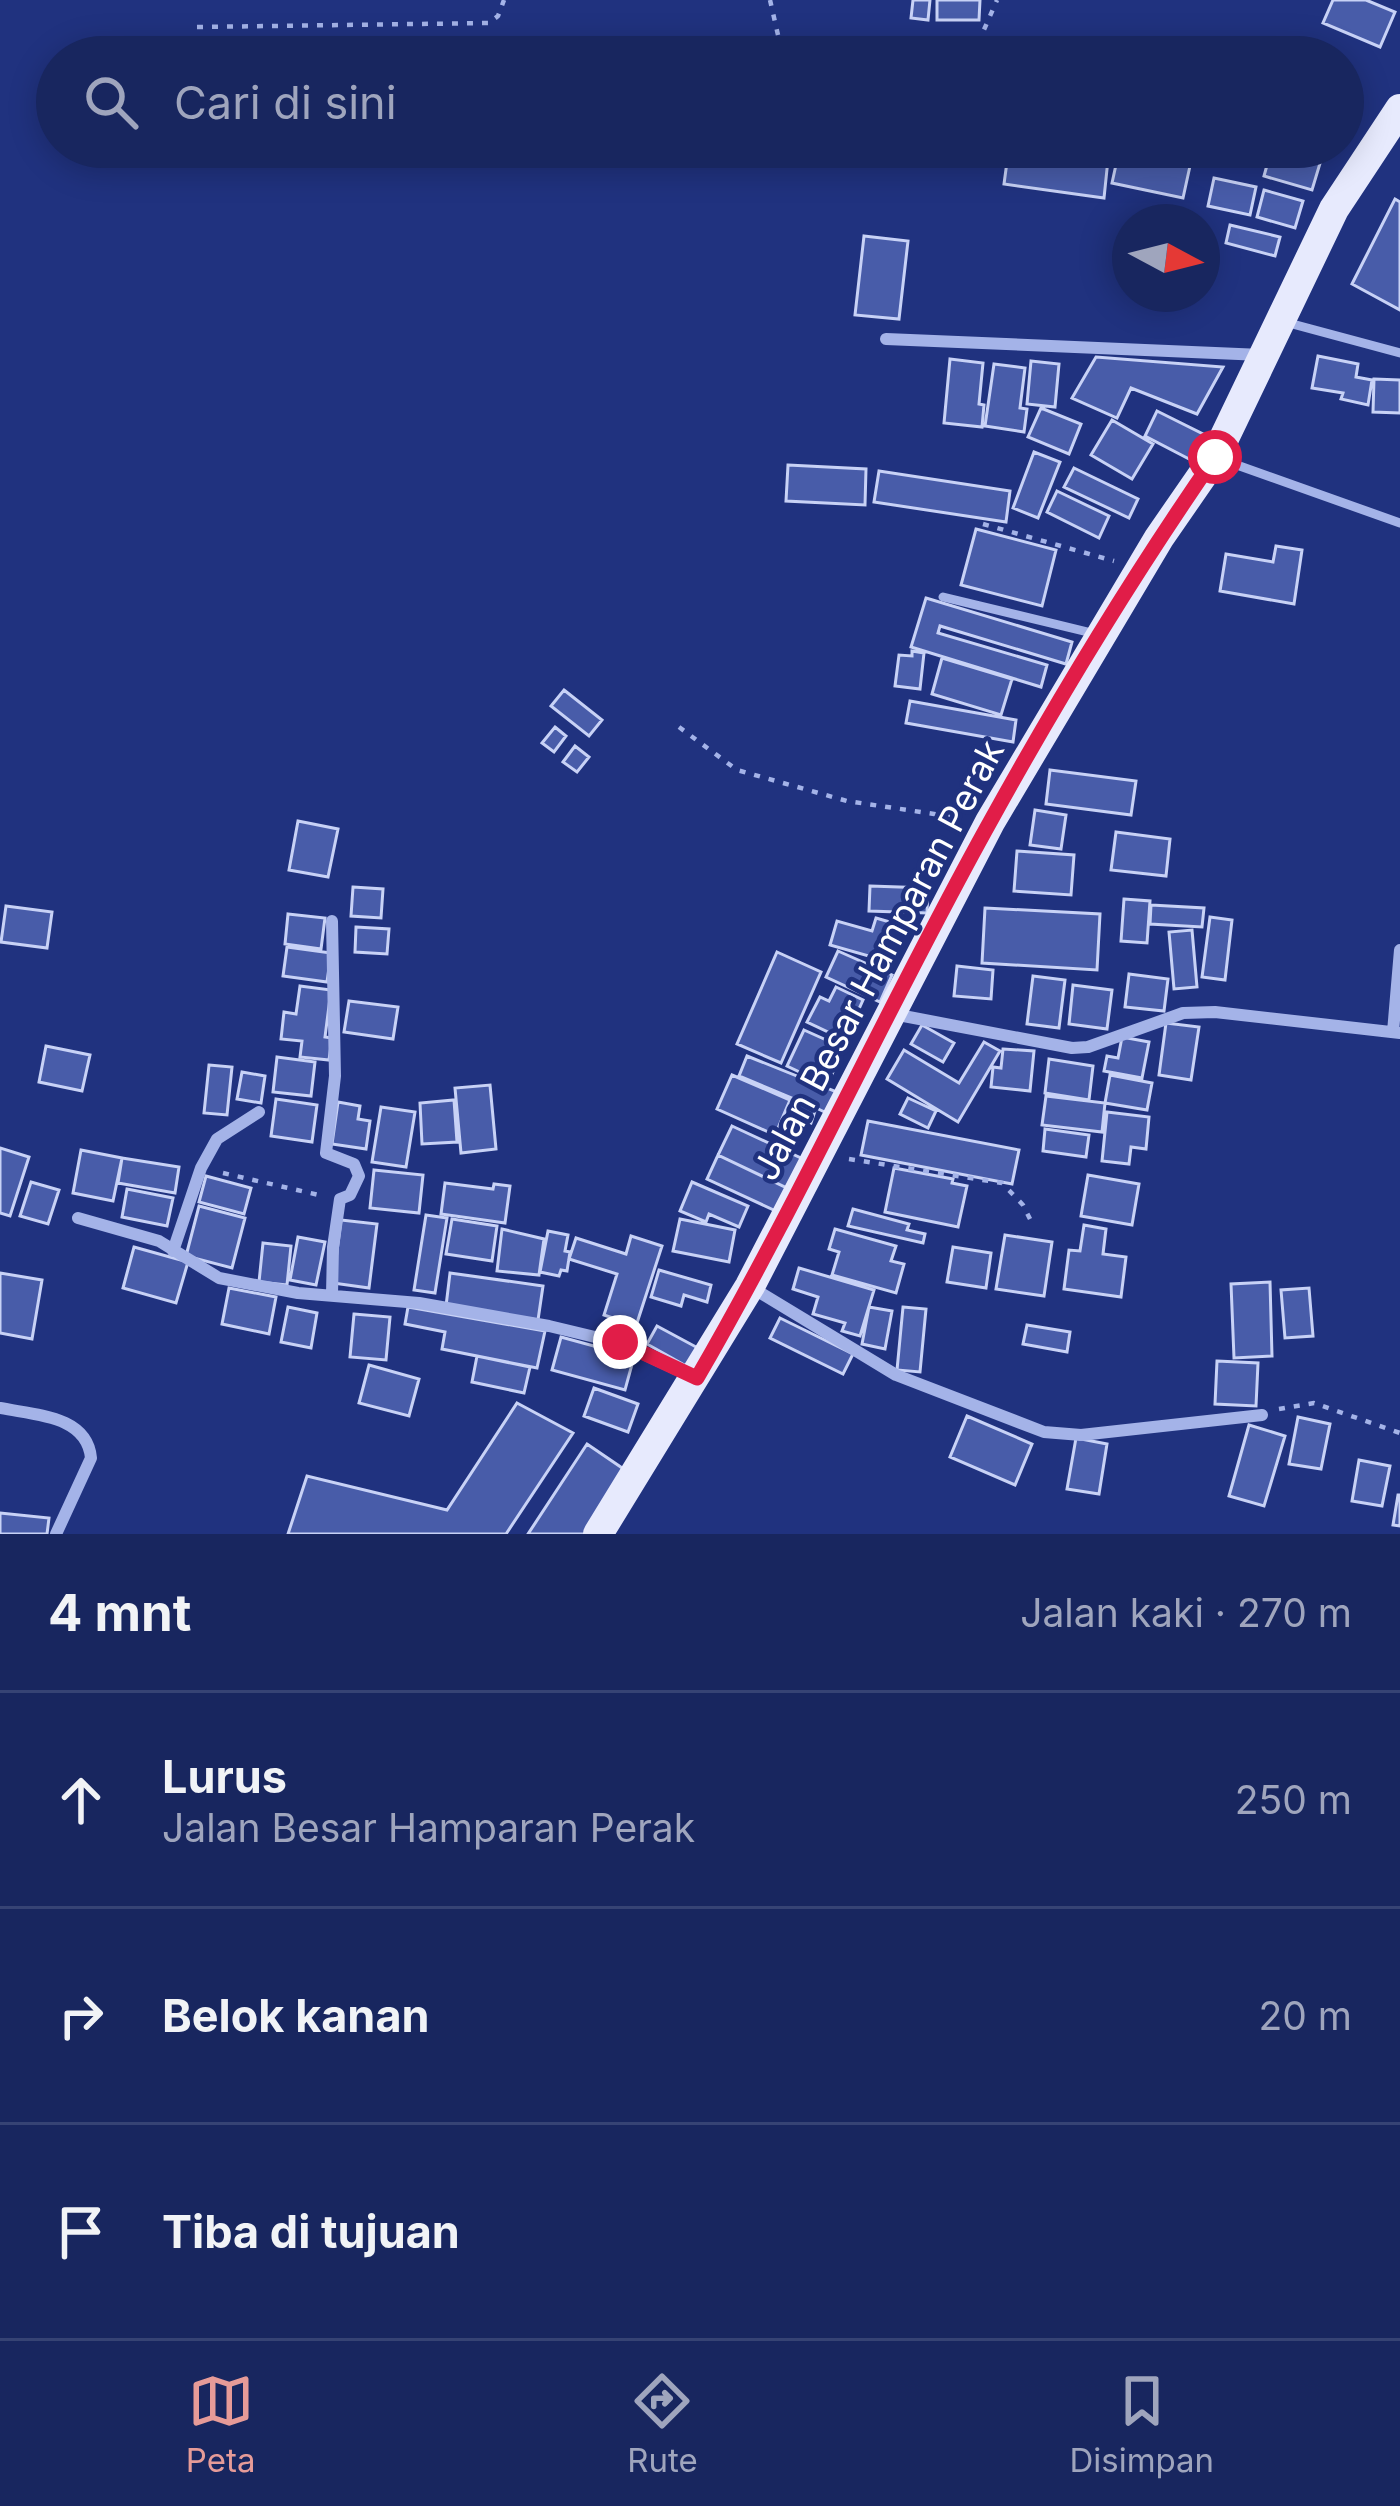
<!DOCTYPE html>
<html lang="id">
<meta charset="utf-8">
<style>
body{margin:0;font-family:Inter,sans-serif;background:#253268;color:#f1f3f6}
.compass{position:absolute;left:1112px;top:204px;width:108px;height:108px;border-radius:50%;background:#18265f;box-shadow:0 6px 30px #0003;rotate:97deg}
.stop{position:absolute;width:36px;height:36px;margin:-27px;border:9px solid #e11d48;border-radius:50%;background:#fff}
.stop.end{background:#e11d48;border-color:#fff;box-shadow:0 3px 12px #0008}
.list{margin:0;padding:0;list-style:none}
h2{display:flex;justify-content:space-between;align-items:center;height:156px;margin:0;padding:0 48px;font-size:51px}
h2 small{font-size:39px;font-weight:400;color:#9fa5bd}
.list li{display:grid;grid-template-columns:78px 1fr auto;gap:36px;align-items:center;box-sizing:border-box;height:216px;padding:0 48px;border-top:3px solid #364374}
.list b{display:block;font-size:45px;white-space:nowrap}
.list p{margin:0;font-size:39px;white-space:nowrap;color:#9fa5bd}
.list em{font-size:39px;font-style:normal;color:#9fa5bd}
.icon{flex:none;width:66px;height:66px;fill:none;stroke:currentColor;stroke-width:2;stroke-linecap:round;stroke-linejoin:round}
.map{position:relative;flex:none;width:1400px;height:1534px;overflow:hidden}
.search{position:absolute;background:#18265f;box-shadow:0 6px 30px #0003;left:36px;right:36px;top:36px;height:132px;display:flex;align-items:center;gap:30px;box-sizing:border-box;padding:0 42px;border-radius:66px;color:#9fa5bd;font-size:45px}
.sheet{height:804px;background:#18265f}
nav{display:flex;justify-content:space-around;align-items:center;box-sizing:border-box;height:168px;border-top:3px solid #364374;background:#18265f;font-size:33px;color:#9fa5bd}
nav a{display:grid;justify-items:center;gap:6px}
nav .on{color:#e69b98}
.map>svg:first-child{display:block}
</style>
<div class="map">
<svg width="1400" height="1534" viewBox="0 0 1400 1534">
<rect width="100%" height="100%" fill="#20327f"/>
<path fill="#485ca9" stroke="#c8d2f6" stroke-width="3" d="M 913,0 L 930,0 L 928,20 L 911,18 Z
M 937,0 L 980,0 L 979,20 L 937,20 Z
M 1333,0 L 1366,0 L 1395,12 L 1380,47 L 1323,23 Z
M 1009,147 L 1109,150 L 1104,198 L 1004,184 Z
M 1272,147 L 1321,160 L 1312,190 L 1264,176 Z
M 1119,151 L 1190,166 L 1183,198 L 1112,183 Z
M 1214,178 L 1256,187 L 1250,215 L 1208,206 Z
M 1264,190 L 1303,201 L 1295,228 L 1257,217 Z
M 1395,199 L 1400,202 L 1400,310 L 1352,284 Z
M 1230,225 L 1280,237 L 1275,256 L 1226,243 Z
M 864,236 L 908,241 L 899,319 L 855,315 Z
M 1318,356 L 1358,364 L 1356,377 L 1372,380 L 1368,405 L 1341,399 L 1343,393 L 1312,388 Z
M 1096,357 L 1223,367 L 1197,414 L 1131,388 L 1117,418 L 1072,398 Z
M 950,359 L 983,363 L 979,404 L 984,405 L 982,427 L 944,423 Z
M 1031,361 L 1059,364 L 1055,407 L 1027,404 Z
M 994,364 L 1025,368 L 1020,408 L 1027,409 L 1024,432 L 985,426 Z
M 1374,379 L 1400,380 L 1400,413 L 1373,412 Z
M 1041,408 L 1081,424 L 1069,454 L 1028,437 Z
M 1157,411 L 1203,434 L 1191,460 L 1145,436 Z
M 1112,420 L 1153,444 L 1132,479 L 1091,455 Z
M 1034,452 L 1060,462 L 1038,518 L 1013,508 Z
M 788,465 L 866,469 L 865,505 L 786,501 Z
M 1074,468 L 1138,499 L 1129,518 L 1064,487 Z
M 879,471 L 1010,491 L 1006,522 L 874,502 Z
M 1057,491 L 1109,516 L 1099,538 L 1047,512 Z
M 976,529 L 1056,550 L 1042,606 L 961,585 Z
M 1276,546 L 1302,550 L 1294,604 L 1220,591 L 1226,554 L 1273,562 Z
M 926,598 L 1072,642 L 1066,664 L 940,626 L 938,633 L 1047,665 L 1041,687 L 911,647 Z
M 912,651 L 924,653 L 920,689 L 895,686 L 899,655 L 912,656 Z
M 942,658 L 1012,679 L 1001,715 L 932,694 Z
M 564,690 L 602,720 L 589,736 L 551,706 Z
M 910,701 L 1016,720 L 1013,742 L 906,723 Z
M 555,727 L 566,736 L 554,752 L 542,743 Z
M 575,746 L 589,757 L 577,772 L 563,762 Z
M 1050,770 L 1136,781 L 1131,815 L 1046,804 Z
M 1035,810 L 1066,815 L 1061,849 L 1030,845 Z
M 298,821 L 338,829 L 328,877 L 289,870 Z
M 1116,832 L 1170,839 L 1166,876 L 1111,870 Z
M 1017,851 L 1074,855 L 1071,895 L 1014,891 Z
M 870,886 L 928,888 L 927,913 L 869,911 Z
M 353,887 L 383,889 L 381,918 L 351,916 Z
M 1124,899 L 1150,901 L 1147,943 L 1121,941 Z
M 1151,905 L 1204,908 L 1202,927 L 1150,924 Z
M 6,906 L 52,912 L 47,948 L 1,942 Z
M 985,908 L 1100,914 L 1097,970 L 982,963 Z
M 288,914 L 325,918 L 321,949 L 285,944 Z
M 1210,917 L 1232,920 L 1225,980 L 1202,977 Z
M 876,918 L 907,927 L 901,945 L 885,940 L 879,959 L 830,945 L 837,921 L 872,931 Z
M 356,927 L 389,929 L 387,954 L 355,952 Z
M 1192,930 L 1197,987 L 1174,989 L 1169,932 Z
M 287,947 L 331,953 L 327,982 L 283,976 Z
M 838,951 L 892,975 L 880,1002 L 826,977 Z
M 777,952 L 821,972 L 781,1063 L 737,1044 Z
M 957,966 L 993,970 L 991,999 L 954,996 Z
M 1129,974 L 1168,979 L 1164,1011 L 1125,1007 Z
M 1033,976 L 1065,980 L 1059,1028 L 1027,1024 Z
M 1073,985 L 1112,990 L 1107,1029 L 1069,1024 Z
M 300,986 L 331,990 L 325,1037 L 332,1038 L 329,1060 L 300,1057 L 302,1041 L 281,1039 L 284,1012 L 296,1014 Z
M 836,987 L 863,1000 L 845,1040 L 807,1022 L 820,997 L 829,1001 Z
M 349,1001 L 398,1007 L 393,1039 L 344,1032 Z
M 1166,1023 L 1199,1027 L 1191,1080 L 1159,1075 Z
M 922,1025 L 954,1043 L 943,1062 L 911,1044 Z
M 804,1030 L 844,1048 L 827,1085 L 787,1066 Z
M 1122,1037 L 1149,1042 L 1142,1078 L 1104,1071 L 1107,1056 L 1118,1058 Z
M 984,1042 L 1000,1051 L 958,1122 L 887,1079 L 904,1050 L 959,1083 Z
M 46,1046 L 90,1055 L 82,1091 L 39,1082 Z
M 1003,1049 L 1034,1051 L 1030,1091 L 991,1087 L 993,1067 L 1001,1068 Z
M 747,1056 L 837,1092 L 829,1114 L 816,1108 L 811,1123 L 793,1115 L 799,1101 L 739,1076 Z
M 277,1057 L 315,1062 L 311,1096 L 273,1092 Z
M 1049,1059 L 1093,1066 L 1089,1100 L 1045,1093 Z
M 209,1065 L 232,1067 L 227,1115 L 204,1113 Z
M 242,1072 L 265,1076 L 261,1103 L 237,1099 Z
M 732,1075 L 790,1100 L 775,1135 L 717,1109 Z
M 1110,1075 L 1152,1083 L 1147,1110 L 1105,1103 Z
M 490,1085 L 496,1149 L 461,1153 L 455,1088 Z
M 1046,1096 L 1105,1103 L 1102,1132 L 1042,1125 Z
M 908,1098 L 936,1111 L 928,1128 L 900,1114 Z
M 276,1099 L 317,1105 L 312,1142 L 271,1136 Z
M 454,1100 L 457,1142 L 422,1144 L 420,1103 Z
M 338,1102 L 360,1106 L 358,1119 L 370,1121 L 366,1149 L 332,1144 Z
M 381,1107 L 415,1112 L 406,1167 L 372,1162 Z
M 1107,1112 L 1149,1117 L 1146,1149 L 1131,1147 L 1129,1164 L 1102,1161 Z
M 868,1121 L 1019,1150 L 1012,1184 L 861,1155 Z
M 732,1126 L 803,1159 L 789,1189 L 718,1155 Z
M 1045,1129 L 1089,1135 L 1086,1157 L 1043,1151 Z
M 0,1148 L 29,1157 L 10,1216 L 0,1213 Z
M 81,1150 L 122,1158 L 113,1201 L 73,1193 Z
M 718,1155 L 789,1189 L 778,1212 L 707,1179 Z
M 122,1158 L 179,1167 L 175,1193 L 118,1183 Z
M 894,1168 L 953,1179 L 952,1183 L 967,1186 L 958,1227 L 885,1212 Z
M 374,1170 L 423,1175 L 419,1213 L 370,1208 Z
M 1088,1175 L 1139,1184 L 1132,1225 L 1081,1216 Z
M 206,1176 L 251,1188 L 244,1214 L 199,1202 Z
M 31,1182 L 59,1190 L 48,1224 L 20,1216 Z
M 692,1182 L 748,1206 L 739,1227 L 709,1214 L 706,1222 L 680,1211 Z
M 445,1183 L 493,1189 L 494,1184 L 510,1186 L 505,1223 L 441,1214 Z
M 127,1189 L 173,1198 L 167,1226 L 122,1217 Z
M 199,1206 L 245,1218 L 232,1268 L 186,1256 Z
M 853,1209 L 909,1224 L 907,1230 L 925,1234 L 923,1243 L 848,1226 Z
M 426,1215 L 447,1218 L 435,1293 L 414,1290 Z
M 452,1219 L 497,1226 L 492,1261 L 446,1254 Z
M 680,1219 L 735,1230 L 729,1262 L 673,1251 Z
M 341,1220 L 377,1224 L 369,1288 L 333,1283 Z
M 1084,1225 L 1106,1229 L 1103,1254 L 1126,1257 L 1121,1297 L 1064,1289 L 1069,1250 L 1080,1251 Z
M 502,1229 L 544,1239 L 539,1275 L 497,1271 Z
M 835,1229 L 896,1246 L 891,1261 L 904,1264 L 896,1293 L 832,1275 L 839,1252 L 829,1249 Z
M 548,1231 L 568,1235 L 565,1251 L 570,1252 L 567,1271 L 561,1270 L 559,1276 L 540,1272 Z
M 1005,1235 L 1052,1242 L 1044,1296 L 996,1289 Z
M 631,1236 L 662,1246 L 636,1326 L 604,1315 L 617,1274 L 569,1259 L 576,1238 L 626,1254 Z
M 298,1237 L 325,1242 L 316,1285 L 290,1280 Z
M 263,1243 L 291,1246 L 287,1285 L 259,1282 Z
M 134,1247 L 188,1262 L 176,1303 L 123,1288 Z
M 953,1247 L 991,1253 L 986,1288 L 947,1282 Z
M 799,1268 L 874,1290 L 860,1336 L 842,1331 L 845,1323 L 813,1314 L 818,1297 L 793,1289 Z
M 659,1270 L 711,1285 L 707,1302 L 684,1295 L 681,1306 L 651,1297 Z
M 0,1273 L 42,1280 L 32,1339 L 0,1333 Z
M 450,1273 L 543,1286 L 538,1320 L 446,1306 Z
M 1270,1282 L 1272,1356 L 1234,1358 L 1231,1284 Z
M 229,1288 L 276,1297 L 269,1334 L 222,1324 Z
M 1309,1288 L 1313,1336 L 1285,1338 L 1281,1290 Z
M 288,1307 L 317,1313 L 311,1348 L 281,1342 Z
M 408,1307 L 545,1331 L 537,1368 L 442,1349 L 445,1332 L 405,1324 Z
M 869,1307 L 892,1311 L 885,1349 L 862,1344 Z
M 903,1307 L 926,1309 L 920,1372 L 897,1370 Z
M 354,1314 L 390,1317 L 386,1360 L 350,1357 Z
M 780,1318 L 853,1354 L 843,1374 L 770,1338 Z
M 1027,1325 L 1070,1332 L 1067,1352 L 1023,1344 Z
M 657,1326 L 698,1348 L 688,1367 L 647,1344 Z
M 561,1337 L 634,1357 L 625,1390 L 552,1370 Z
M 477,1356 L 530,1367 L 524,1393 L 472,1382 Z
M 1217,1361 L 1258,1363 L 1256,1406 L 1215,1404 Z
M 369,1365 L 419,1379 L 409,1416 L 359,1403 Z
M 594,1388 L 638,1404 L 628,1432 L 584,1416 Z
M 517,1403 L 573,1433 L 506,1534 L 288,1534 L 307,1476 L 447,1510 Z
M 967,1416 L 1032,1444 L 1015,1485 L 950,1457 Z
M 1298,1417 L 1330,1424 L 1321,1469 L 1289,1464 Z
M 1249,1425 L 1285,1436 L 1264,1506 L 1229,1496 Z
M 1076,1438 L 1107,1444 L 1099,1494 L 1067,1489 Z
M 587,1444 L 628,1472 L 587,1534 L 528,1534 Z
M 1359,1460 L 1390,1466 L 1382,1506 L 1352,1501 Z
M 1398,1495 L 1400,1495 L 1400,1526 L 1393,1525 Z
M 0,1513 L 49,1518 L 47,1534 L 0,1534 Z"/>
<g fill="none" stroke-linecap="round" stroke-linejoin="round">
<path stroke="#a4b3e8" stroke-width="4.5" stroke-dasharray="6 9" stroke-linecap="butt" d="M 770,0 L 783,57
M 197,27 L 489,23 L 498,16 L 504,0
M 972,57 L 997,0
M 983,524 L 1114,561
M 679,727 L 737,770 L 847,801 L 961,818
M 849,1159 L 1002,1183 L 1023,1205 L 1031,1221
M 223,1173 L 323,1196
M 1279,1409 L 1314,1403 L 1400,1433"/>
<path stroke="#a4b3e8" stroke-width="9" d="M 1285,322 L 1400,353
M 1220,459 L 1400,523
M 943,597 L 1096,634"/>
<path stroke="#a4b3e8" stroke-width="12" d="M 886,339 L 1262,355
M 893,1014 L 1072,1048 L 1088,1047 L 1183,1013 L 1215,1012 L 1400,1033
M 1393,1032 L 1400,950
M 78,1218 L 159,1241 L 219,1278 L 298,1293 L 419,1303 L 549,1326 L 620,1343 L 695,1378
M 173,1251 L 201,1168 L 217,1139 L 259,1112
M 751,1287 L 896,1375 L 1044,1432 L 1081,1435 L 1262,1415
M 332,1295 L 333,1247 L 340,1199 L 350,1195 L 359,1176 L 354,1164 L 326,1153 L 335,1076 L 332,921
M 0,1408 C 34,1415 87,1415 91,1458 L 56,1534"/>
<path stroke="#e7eafd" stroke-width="30" d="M 598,1534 L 750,1286 L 990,822 L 1159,538 L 1215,457 L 1334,209 L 1400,109"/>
</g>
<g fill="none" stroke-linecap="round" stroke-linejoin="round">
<path stroke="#e11d48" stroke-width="15" d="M 620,1342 L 697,1378 C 802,1197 888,1005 990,822 C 1059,697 1134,574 1215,457"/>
</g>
<g text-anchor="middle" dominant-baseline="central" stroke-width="9" stroke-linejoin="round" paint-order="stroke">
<g font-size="36" fill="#fff" stroke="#20327f">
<text transform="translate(878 960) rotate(-62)">Jalan Besar Hamparan Perak</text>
</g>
</g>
</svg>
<svg class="compass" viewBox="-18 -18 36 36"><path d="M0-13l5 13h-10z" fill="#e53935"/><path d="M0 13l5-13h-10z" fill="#9fa5bd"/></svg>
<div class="stop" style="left:1215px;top:457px"></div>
<div class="stop end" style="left:620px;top:1342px"></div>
<div class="search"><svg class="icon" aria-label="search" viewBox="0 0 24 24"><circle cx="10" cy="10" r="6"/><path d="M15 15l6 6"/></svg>Cari di sini</div>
</div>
<section class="sheet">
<h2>4 mnt<small>Jalan kaki · 270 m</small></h2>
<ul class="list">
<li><svg class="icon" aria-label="ahead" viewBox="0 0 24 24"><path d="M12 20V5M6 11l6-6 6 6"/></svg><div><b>Lurus</b><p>Jalan Besar Hamparan Perak</p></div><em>250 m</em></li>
<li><svg class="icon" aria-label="right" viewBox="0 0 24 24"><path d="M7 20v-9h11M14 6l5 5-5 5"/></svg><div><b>Belok kanan</b></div><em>20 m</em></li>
<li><svg class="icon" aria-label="arrive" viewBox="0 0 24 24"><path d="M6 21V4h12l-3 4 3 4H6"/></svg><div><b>Tiba di tujuan</b></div></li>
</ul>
</section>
<nav>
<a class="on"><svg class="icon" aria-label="map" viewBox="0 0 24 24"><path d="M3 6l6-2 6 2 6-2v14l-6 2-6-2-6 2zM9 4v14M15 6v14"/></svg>Peta</a>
<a><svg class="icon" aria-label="directions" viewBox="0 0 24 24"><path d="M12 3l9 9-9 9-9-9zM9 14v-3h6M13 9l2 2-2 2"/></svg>Rute</a>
<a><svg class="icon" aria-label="saved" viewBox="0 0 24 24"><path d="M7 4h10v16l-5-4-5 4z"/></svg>Disimpan</a>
</nav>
